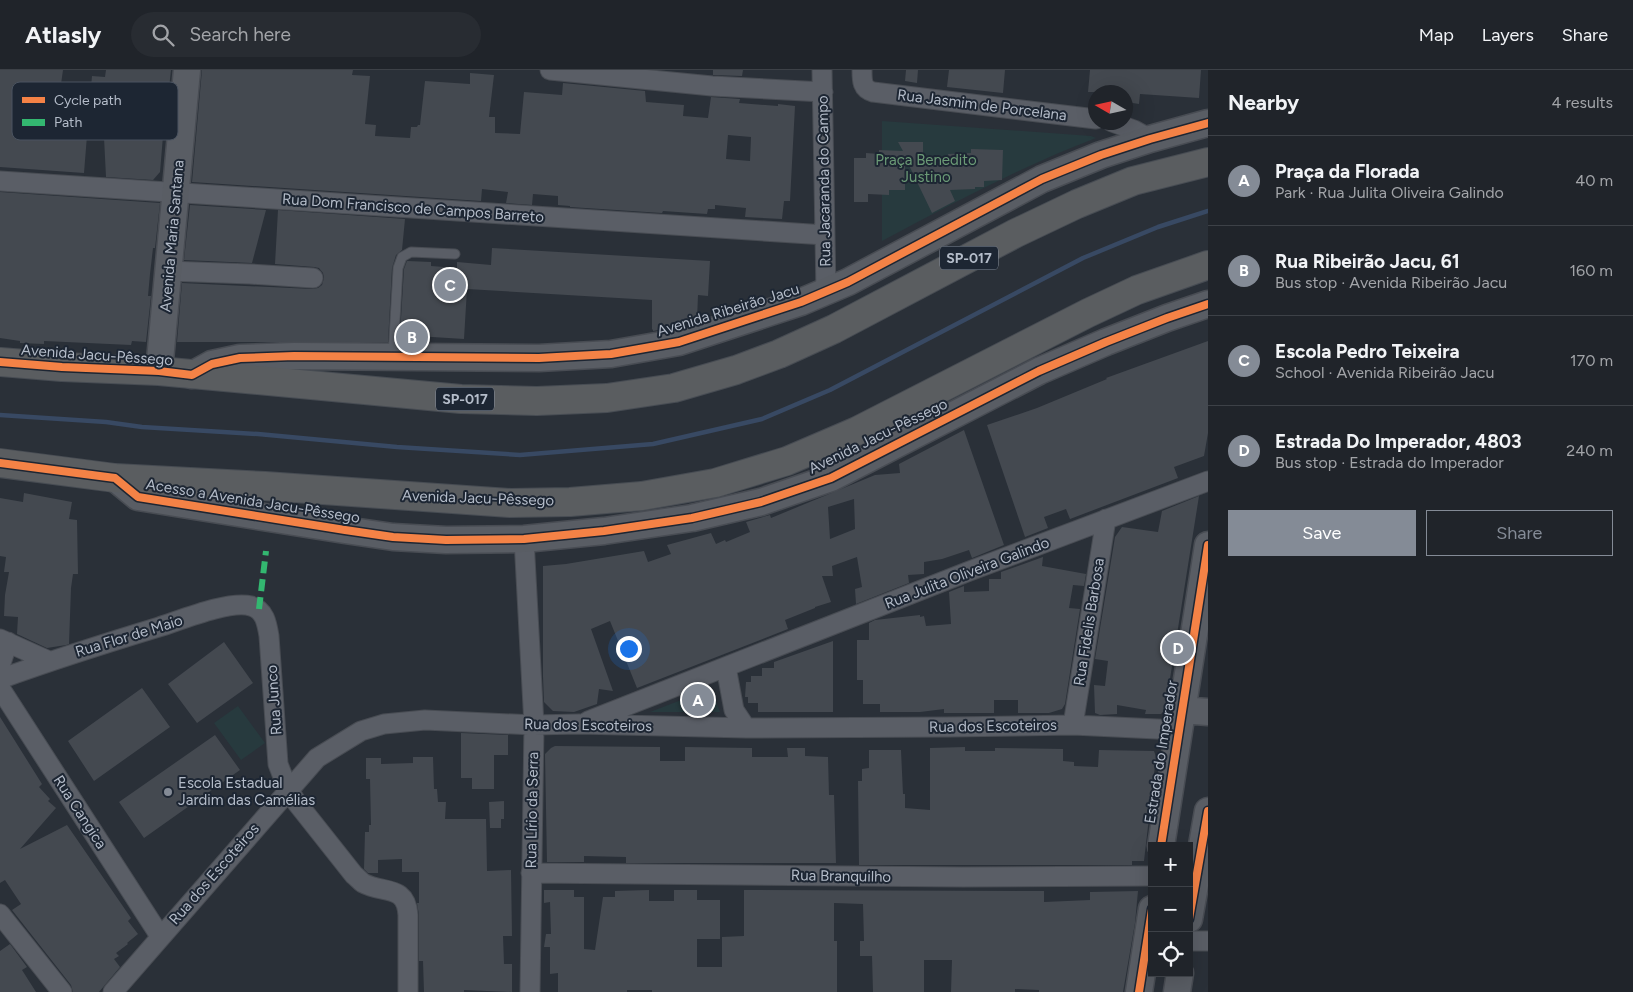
<!DOCTYPE html>
<meta charset="utf-8">
<style>
body{margin:0;font-family:Figtree,sans-serif;background:#282c32;color:#f1f3f6}
.controls{position:absolute;right:15px;bottom:15px;display:grid;overflow:hidden;border-radius:0px;box-shadow:0 5px 20px #0002}
.controls button{width:45px;height:45px;display:grid;place-items:center;padding:0;border:0;border-bottom:1px solid #3d4147;background:#20242a;color:#f1f3f6;font:25px sans-serif}
.compass{position:absolute;left:1088px;top:15px;width:45px;height:45px;border-radius:50%;background:#20242a;box-shadow:0 5px 20px #0002;rotate:279deg}
.you{position:absolute;left:628px;top:578px;width:18px;height:18px;margin:-12px;border:4px solid #fff;border-radius:50%;background:#1a73e8;box-shadow:0 0 0 8px #1a73e833}
.badge{display:grid;place-items:center;width:32px;height:32px;border-radius:50%;background:#848b96;color:#fff;font-size:16px;font-weight:700}
.pin{position:absolute;translate:-50% -50%;border:2px solid #fff;box-shadow:0 1px 5px #0006}
.list{margin:0;padding:0;list-style:none}
h2{display:flex;justify-content:space-between;align-items:center;height:65px;margin:0;padding:0 20px;font-size:21px}
h2 small{font-size:16px;font-weight:400;color:#a2a4a8}
.list li{display:grid;grid-template-columns:32px 1fr auto;gap:15px;align-items:center;box-sizing:border-box;height:90px;padding:0 20px;border-top:1px solid #3d4147}
.list b{display:block;font-size:19px;white-space:nowrap}
.list p{margin:0;font-size:16px;white-space:nowrap;color:#a2a4a8}
.list em{font-size:16px;font-style:normal;color:#a2a4a8}
.actions{display:flex;gap:10px;padding:15px 20px}
.actions a{flex:1;padding:11px 0;border:1px solid #848b96;border-radius:0px;text-align:center;font-size:18px;color:#848b96}
.actions .main{background:#848b96;color:#fff}
.icon{flex:none;width:28px;height:28px;fill:none;stroke:currentColor;stroke-width:2;stroke-linecap:round;stroke-linejoin:round}
.map{position:relative;flex:none;width:1208px;height:922px;overflow:hidden}
header{display:flex;align-items:center;gap:30px;box-sizing:border-box;height:70px;padding:0 25px;background:#20242a;border-bottom:1px solid #3d4147}
header strong{font-size:24px}
nav{display:flex;gap:28px;margin-inline-start:auto;font-size:18px}
.search{width:350px;height:45px;background:#282c32;display:flex;align-items:center;gap:12px;box-sizing:border-box;padding:0 18px;border-radius:28px;color:#a2a4a8;font-size:19px}
main{display:flex}
aside{flex:1;background:#20242a}
.map>svg:first-child{display:block}
</style>
<header>
<strong>Atlasly</strong>
<div class="search"><svg class="icon" aria-label="search" viewBox="0 0 24 24"><circle cx="10" cy="10" r="6"/><path d="M15 15l6 6"/></svg>Search here</div>
<nav><a>Map</a><a>Layers</a><a>Share</a></nav>
</header>
<main>
<div class="map">
<svg width="1208" height="922" viewBox="0 0 1208 922">
<rect width="100%" height="100%" fill="#2a3038"/>
<path fill="#273a3e" d="M 882,51 L 1091,66 L 1096,68 C 1022,96 952,134 882,171 Z
M 711,619 L 720,642 L 650,642 L 710,619 Z
M 238,636 L 265,673 L 241,690 L 214,653 Z"/>
<g fill="none" stroke-linecap="round" stroke-linejoin="round">
<path stroke="#384963" stroke-width="4.5" d="M 0,345 L 106,352 L 142,357 L 258,364 L 397,377 L 520,385 L 653,374 L 762,349 L 830,320 L 1083,188 L 1158,157 L 1208,141"/>
</g>
<path fill="#444950" fill-rule="evenodd" d="M 0,0 L 63,0 L 61,14 L 91,17 L 92,6 L 105,7 L 106,0 L 171,0 L 169,18 L 158,16 L 156,41 L 165,42 L 160,102 L 153,110 L 106,107 L 102,28 L 90,28 L 84,103 L 0,97 Z
M 202,0 L 353,0 L 352,5 L 370,6 L 365,54 L 376,55 L 375,66 L 410,68 L 411,57 L 417,57 L 418,55 L 420,55 L 425,11 L 470,14 L 470,3 L 494,5 L 489,47 L 495,47 L 495,63 L 520,64 L 524,22 L 562,25 L 563,13 L 645,21 L 646,32 L 684,35 L 683,46 L 708,48 L 711,27 L 740,29 L 739,33 L 778,36 L 778,34 L 795,36 L 790,131 L 784,131 L 782,149 L 745,147 L 746,138 L 715,135 L 715,139 L 708,139 L 707,144 L 663,141 L 662,143 L 570,137 L 570,136 L 558,135 L 558,126 L 533,124 L 532,135 L 506,133 L 508,122 L 482,119 L 481,131 L 192,112 ZM 728,65 L 751,67 L 750,91 L 726,89 Z
M 713,0 L 743,0 L 742,6 L 713,5 Z
M 906,0 L 918,0 L 917,13 L 905,11 Z
M 949,0 L 1005,0 L 1003,23 L 947,17 Z
M 1090,0 L 1201,0 L 1199,28 L 1140,24 L 1139,34 L 1126,32 L 1126,22 L 1088,22 Z
M 898,72 L 923,72 L 923,95 L 949,95 L 948,84 L 971,83 L 971,79 L 1003,80 L 1002,110 L 984,111 L 984,117 L 975,117 L 975,119 L 950,120 L 955,131 L 932,143 L 905,87 L 905,120 L 889,120 L 889,125 L 868,124 L 868,132 L 854,132 L 854,88 L 866,88 L 866,83 L 879,84 L 879,80 L 903,81 Z
M 0,122 L 160,133 L 155,178 L 153,178 L 150,204 L 148,226 L 151,226 L 146,272 L 132,271 L 131,275 L 44,271 L 44,274 L 20,273 L 20,271 L 0,268 Z
M 190,135 L 266,140 L 252,193 L 184,190 Z
M 278,140 L 405,149 L 402,180 L 396,185 L 392,198 L 388,272 L 177,272 L 182,213 L 312,219 L 318,218 L 322,215 L 324,208 L 323,203 L 319,198 L 314,197 L 275,194 Z
M 492,178 L 710,191 L 708,226 L 698,225 L 697,250 L 675,257 L 653,261 L 653,259 L 652,260 L 652,230 L 467,219 L 464,269 L 400,265 L 404,199 L 407,191 L 431,192 L 431,196 L 457,198 L 457,192 L 491,195 Z
M 1208,271 L 1208,363 L 1204,386 L 1174,397 L 1178,408 L 1091,441 L 1070,449 L 1066,439 L 1044,447 L 1048,458 L 1025,467 L 987,355 L 1037,338 L 1107,309 L 1106,308 Z
M 964,360 L 1004,475 L 972,488 L 969,480 L 942,489 L 924,492 L 924,504 L 908,505 L 909,513 L 856,534 L 855,519 L 862,517 L 857,487 L 832,496 L 833,506 L 822,506 L 831,532 L 815,537 L 815,538 L 785,550 L 788,559 L 637,618 L 610,551 L 591,559 L 613,621 L 599,619 L 597,634 L 574,642 L 553,641 L 544,632 L 543,606 L 543,496 L 566,494 L 644,481 L 648,492 L 671,484 L 667,475 L 711,463 L 716,474 L 725,470 L 726,472 L 750,462 L 746,452 L 770,445 L 771,448 L 875,405 L 900,403 L 899,394 ZM 854,429 L 855,459 L 830,469 L 828,437 Z
M 24,423 L 72,432 L 69,449 L 77,450 L 78,504 L 73,504 L 71,518 L 69,574 L 66,575 L 47,578 L 17,564 L 18,547 L 4,546 L 5,525 L 9,502 L 4,502 L 6,487 L 0,486 L 0,428 L 23,432 Z
M 1199,426 L 1165,640 L 1161,644 L 1145,644 L 1146,640 L 1117,635 L 1117,644 L 1100,645 L 1095,643 L 1094,615 L 1105,616 L 1108,591 L 1095,589 L 1115,467 L 1122,457 L 1158,462 L 1162,441 Z
M 1043,487 L 1042,496 L 1086,504 L 1084,516 L 1073,515 L 1069,538 L 1080,539 L 1065,634 L 1062,639 L 1049,643 L 1018,643 L 1018,630 L 994,630 L 994,643 L 944,643 L 944,639 L 920,642 L 880,642 L 880,634 L 863,634 L 863,610 L 857,610 L 857,570 L 869,570 L 869,553 L 875,550 L 920,545 L 920,547 L 924,546 L 926,556 L 951,554 L 949,522 L 964,516 L 964,522 L 989,521 L 989,509 L 1001,509 L 1001,502 Z
M 833,571 L 833,642 L 758,642 L 758,633 L 748,633 L 748,627 L 745,627 L 746,612 L 751,612 L 751,606 L 762,606 L 762,598 L 774,598 L 774,592 Z
M 224,572 L 253,613 L 197,653 L 168,614 Z
M 142,618 L 170,657 L 94,711 L 68,671 Z
M 0,647 L 42,714 L 39,717 L 50,729 L 48,731 L 56,738 L 20,779 L 67,755 L 131,848 L 128,851 L 138,864 L 127,873 L 128,874 L 116,883 L 119,886 L 114,889 L 120,897 L 99,922 L 73,922 L 71,915 L 12,840 L 21,834 L 5,810 L 0,813 Z
M 461,663 L 508,665 L 508,685 L 494,685 L 494,719 L 472,719 L 472,708 L 461,708 Z
M 215,665 L 240,700 L 144,768 L 119,732 Z
M 555,676 L 660,677 L 660,691 L 685,691 L 685,677 L 752,678 L 752,687 L 788,687 L 787,678 L 805,678 L 805,686 L 828,687 L 829,725 L 834,725 L 836,793 L 626,793 L 626,787 L 584,786 L 584,792 L 547,792 L 545,684 L 551,678 Z
M 965,677 L 965,681 L 995,681 L 995,678 L 1063,679 L 1063,691 L 1074,692 L 1074,696 L 1098,697 L 1099,680 L 1154,681 L 1156,687 L 1144,791 L 1132,791 L 1132,795 L 859,795 L 858,711 L 862,711 L 862,699 L 869,698 L 869,680 L 901,680 L 903,724 L 905,724 L 905,738 L 930,740 L 930,678 Z
M 413,687 L 433,687 L 434,719 L 437,719 L 438,732 L 446,732 L 445,749 L 486,749 L 487,801 L 511,800 L 512,866 L 503,866 L 504,894 L 512,894 L 512,922 L 464,920 L 464,922 L 424,922 L 423,891 L 419,891 L 419,845 L 417,833 L 419,833 L 419,802 L 402,802 L 402,789 L 378,790 L 378,803 L 368,803 L 364,799 L 365,762 L 369,762 L 369,755 L 371,755 L 370,709 L 366,709 L 366,688 L 381,688 L 381,694 L 413,693 Z
M 504,731 L 504,749 L 501,749 L 501,758 L 490,758 L 489,732 Z
M 544,820 L 574,820 L 574,827 L 584,827 L 584,879 L 595,880 L 603,827 L 615,827 L 615,821 L 649,820 L 649,831 L 674,831 L 674,820 L 697,820 L 697,830 L 720,830 L 720,869 L 697,869 L 697,897 L 722,897 L 722,867 L 744,866 L 744,820 L 1044,821 L 1044,832 L 1090,830 L 1090,822 L 1138,821 L 1135,853 L 1123,922 L 1039,922 L 1039,920 L 1015,919 L 1015,922 L 951,922 L 952,890 L 924,890 L 924,922 L 873,922 L 872,886 L 860,886 L 860,871 L 864,871 L 863,834 L 834,833 L 834,871 L 837,871 L 837,922 L 652,922 L 652,920 L 627,920 L 627,922 L 558,922 L 558,903 L 550,904 L 550,877 L 544,877 L 546,864 L 551,864 L 550,832 L 544,833 Z
M 10,874 L 27,897 L 22,900 L 36,922 L 0,922 L 0,881 Z"/>
<g fill="none" stroke-linecap="round" stroke-linejoin="round">
<defs>
<path id="lane" d="M 393,285 L 398,198 L 402,187 L 411,182 L 455,184"/>
<path id="street" d="M 550,0 L 712,16 L 823,22
M 822,0 L 826,222
M 862,0 C 862,11 862,19 873,22 L 1096,49
M 1112,52 L 1134,60 L 1150,69
M 0,111 L 825,165
M 168,201 L 250,204 L 313,208
M 524,469 L 534,655 L 530,922
M 0,569 L 49,591
M 0,596 L 8,572
M 726,597 L 734,640 L 746,658
M 0,609 C 53,590 106,573 159,557 C 181,550 229,530 251,536 C 265,540 267,554 269,566 L 278,694 C 283,708 288,721 297,733 L 354,805 C 357,807 360,811 363,813 C 383,824 406,814 408,845 L 408,922
M 0,618 L 160,866
M 588,651 L 967,502 L 1208,411
M 1073,655 L 1106,449
M 531,803 L 963,807 L 1152,806
M 0,844 L 62,922
M 1189,871 L 1208,871
M 113,922 L 317,688 L 361,661 L 384,654 L 425,650 L 534,655 L 579,654 L 746,658 L 950,657 L 1073,655 L 1178,660"/>
<path id="secondary" d="M 159,301 L 187,0
M 192,305 L 212,294 L 240,288 L 294,286 L 539,288 L 611,284 L 679,272 L 801,232 L 848,212 L 1042,109 L 1101,85 L 1150,69 L 1208,53
M 115,408 L 138,427 L 345,460 L 393,467 L 446,470 L 524,469 L 604,461 L 692,448 L 761,432 L 831,408 L 1039,301 L 1106,272 L 1167,248 L 1208,234
M 1182,640 L 1208,642
M 1161,776 L 1208,475
M 1189,849 L 1208,741
M 1139,922 L 1152,839
M 1177,922 L 1180,903"/>
<path id="highway" d="M 0,292 L 62,297 L 159,301 L 461,329 L 537,331 L 607,328 L 674,318 L 736,300 L 779,284 L 834,259 L 1016,163 L 1077,134 L 1133,111 L 1208,92
M 0,393 L 115,408 L 265,416 L 510,433 L 570,432 L 642,426 L 715,413 L 787,391 L 857,361 L 1088,243 L 1137,220 L 1208,195"/>
</defs>
<use href="#lane" stroke="#484c53" stroke-width="11"/>
<use href="#street" stroke="#484c53" stroke-width="21"/>
<use href="#secondary" stroke="#484c53" stroke-width="29"/>
<use href="#highway" stroke="#474c53" stroke-width="30"/>
<use href="#lane" stroke="#5a5e66" stroke-width="9"/>
<use href="#street" stroke="#5a5e66" stroke-width="19"/>
<use href="#secondary" stroke="#595d64" stroke-width="26"/>
<use href="#highway" stroke="#5a5d60" stroke-width="28"/>
<path stroke="#33b770" stroke-width="6" stroke-dasharray="12 6" stroke-linecap="butt" d="M 259,539 L 266,481"/>
<defs>
<path id="cycleway" d="M 0,292 L 62,297 L 159,301 L 192,305 L 212,294 L 240,288 L 294,286 L 539,288 L 611,284 L 679,272 L 801,232 L 848,212 L 1042,109 L 1101,85 L 1150,69 L 1208,53
M 0,393 L 115,408 L 138,427 L 345,460 L 393,467 L 446,470 L 524,469 L 604,461 L 692,448 L 761,432 L 831,408 L 1039,301 L 1106,272 L 1167,248 L 1208,234
M 1161,776 L 1208,475
M 1189,849 L 1208,741
M 1139,922 L 1152,839"/>
</defs>
<use href="#cycleway" stroke="#1d2633" stroke-width="11"/>
<use href="#cycleway" stroke="#f48246" stroke-width="8"/>
</g>
<circle fill="#848b96" stroke="#1d2633" stroke-width="2" cx="168" cy="722" r="5"/>
<g text-anchor="middle" dominant-baseline="central" stroke-width="4" stroke-linejoin="round" paint-order="stroke">
<g fill="#1d2633" stroke="#878f9c" stroke-width="1">
<rect x="940" y="176.5" width="58" height="23" rx="4"/>
<rect x="436" y="317.5" width="58" height="23" rx="4"/>
</g>
<g font-size="14" font-weight="bold" fill="#b4bcc9">
<text x="969" y="188">SP-017</text>
<text x="465" y="329">SP-017</text>
</g>
<g font-size="15" fill="#b4bcc9" stroke="#1d2633">
<text transform="translate(982 35) rotate(7)">Rua Jasmim de Porcelana</text>
<text transform="translate(824 111) rotate(-91)">Rua Jacaranda do Campo</text>
<text transform="translate(413 138) rotate(4)">Rua Dom Francisco de Campos Barreto</text>
<text transform="translate(172 166) rotate(-85)">Avenida Maria Santana</text>
<text transform="translate(728 240) rotate(-17)">Avenida Ribeirão Jacu</text>
<text transform="translate(97 285) rotate(4)">Avenida Jacu-Pêssego</text>
<text transform="translate(878 366) rotate(-26)">Avenida Jacu-Pêssego</text>
<text transform="translate(478 428) rotate(2)">Avenida Jacu-Pêssego</text>
<text transform="translate(253 431) rotate(9)">Acesso a Avenida Jacu-Pêssego</text>
<text transform="translate(967 503) rotate(-21)">Rua Julita Oliveira Galindo</text>
<text transform="translate(1089 552) rotate(-81)">Rua Fidelis Barbosa</text>
<text transform="translate(129 566) rotate(-17)">Rua Flor de Maio</text>
<text transform="translate(274 630) rotate(-94)">Rua Junco</text>
<text transform="translate(588 655) rotate(1)">Rua dos Escoteiros</text>
<text transform="translate(993 656) rotate(-1)">Rua dos Escoteiros</text>
<text transform="translate(1161 682) rotate(-81)">Estrada do Imperador</text>
<text transform="translate(532 740) rotate(-89)">Rua Lírio da Serra</text>
<text transform="translate(80 742) rotate(57)">Rua Cangica</text>
<text transform="translate(214 804) rotate(-49)">Rua dos Escoteiros</text>
<text transform="translate(841 806) rotate(1)">Rua Branquilho</text>
</g>
<g font-size="15" fill="#6b9a76" stroke="#1d2633">
<text x="926" y="90">Praça Benedito<tspan x="926" dy="17">Justino</tspan></text>
</g>
<g font-size="15" fill="#b4bcc9" stroke="#1d2633" text-anchor="start">
<text x="178" y="713">Escola Estadual<tspan x="178" dy="17">Jardim das Camélias</tspan></text>
</g>
</g>
<rect x="12" y="12" width="166" height="58" rx="8" fill="#1d2633" stroke="#4a5360" stroke-width="1"/>
<rect x="22" y="27" width="23" height="6" fill="#f48246"/>
<rect x="22" y="49" width="23" height="7" fill="#33b770"/>
<g font-size="14" fill="#b4bcc9">
<text x="54" y="35">Cycle path</text>
<text x="54" y="57">Path</text>
</g>
</svg>
<div class="controls">
<button>+</button>
<button>−</button>
<button><svg class="icon" aria-label="locate" viewBox="0 0 24 24"><circle cx="12" cy="12" r="6"/><path d="M12 2v4M12 18v4M2 12h4M18 12h4"/></svg></button>
</div>
<svg class="compass" viewBox="-18 -18 36 36"><path d="M0-13l5 13h-10z" fill="#e53935"/><path d="M0 13l5-13h-10z" fill="#a2a4a8"/></svg>
<div class="you"></div>
<div class="pin badge" style="left:698px;top:630px">A</div>
<div class="pin badge" style="left:412px;top:267px">B</div>
<div class="pin badge" style="left:450px;top:215px">C</div>
<div class="pin badge" style="left:1178px;top:578px">D</div>
</div>
<aside>
<h2>Nearby<small>4 results</small></h2>
<ul class="list">
<li><span class="badge">A</span><div><b>Praça da Florada</b><p>Park · Rua Julita Oliveira Galindo</p></div><em>40 m</em></li>
<li><span class="badge">B</span><div><b>Rua Ribeirão Jacu, 61</b><p>Bus stop · Avenida Ribeirão Jacu</p></div><em>160 m</em></li>
<li><span class="badge">C</span><div><b>Escola Pedro Teixeira</b><p>School · Avenida Ribeirão Jacu</p></div><em>170 m</em></li>
<li><span class="badge">D</span><div><b>Estrada Do Imperador, 4803</b><p>Bus stop · Estrada do Imperador</p></div><em>240 m</em></li>
</ul>
<div class="actions"><a class="main">Save</a><a>Share</a></div>
</aside>
</main>
